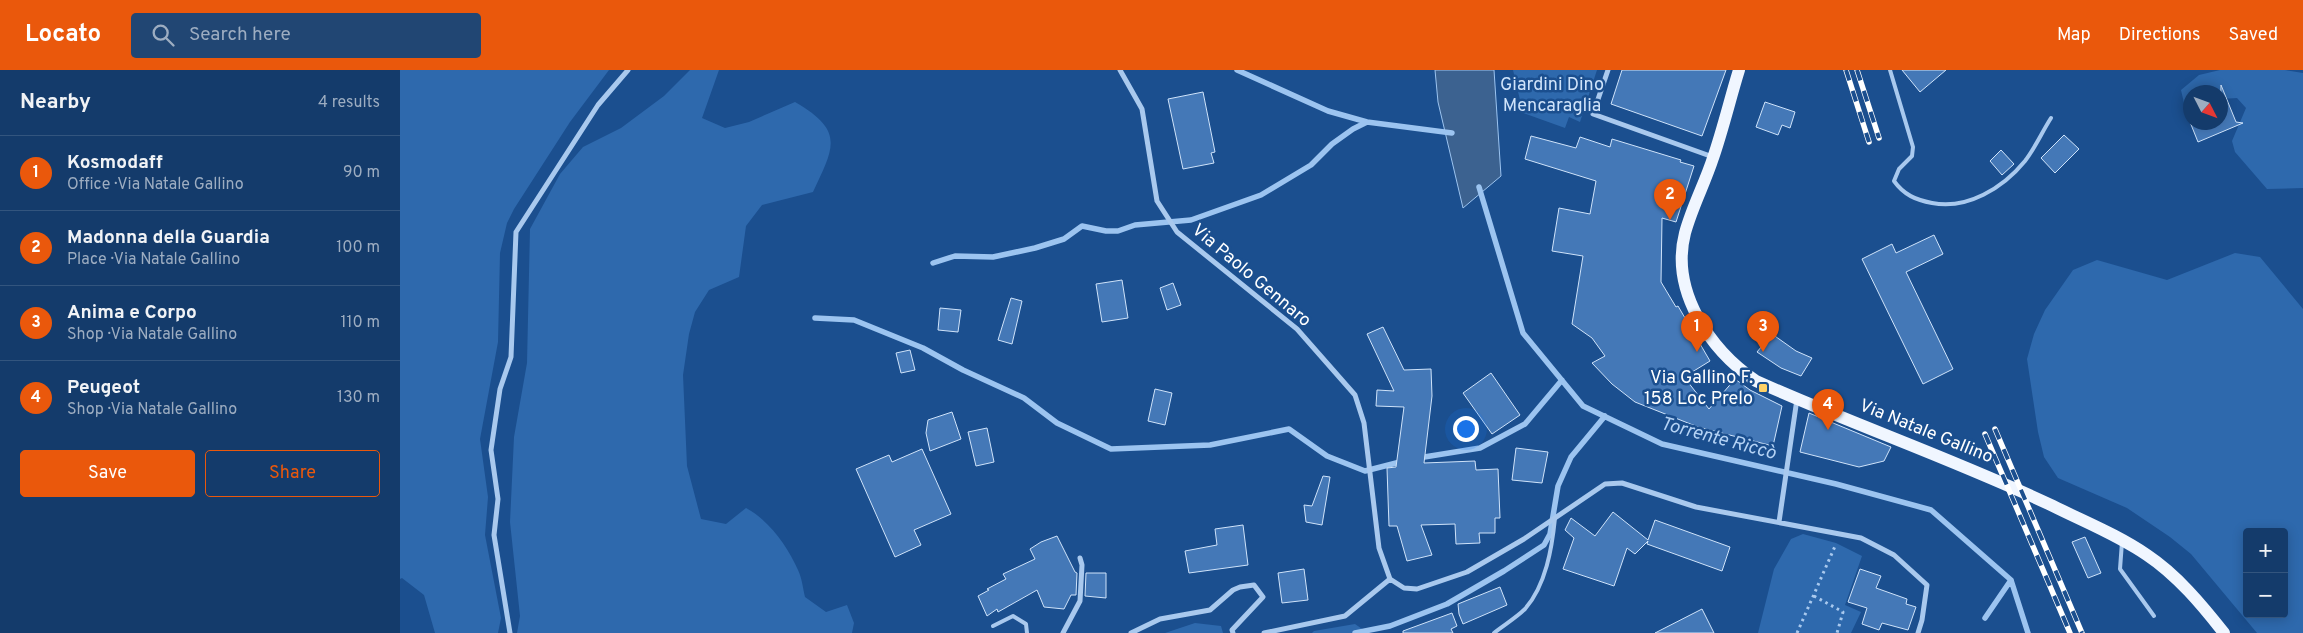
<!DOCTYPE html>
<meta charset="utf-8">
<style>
body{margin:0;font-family:Overpass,sans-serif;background:#214673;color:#f1f3f6}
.controls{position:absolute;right:15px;bottom:15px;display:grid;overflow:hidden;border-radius:5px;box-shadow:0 2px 12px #0003}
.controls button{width:45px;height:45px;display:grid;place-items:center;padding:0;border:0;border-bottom:1px solid #33557e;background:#143b6b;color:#f1f3f6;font:25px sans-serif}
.compass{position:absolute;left:1783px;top:15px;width:45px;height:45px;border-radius:50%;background:#143b6b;box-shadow:0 2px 12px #0003;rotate:132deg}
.you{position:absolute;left:1065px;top:358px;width:18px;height:18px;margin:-12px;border:4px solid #fff;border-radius:50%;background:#1a73e8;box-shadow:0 0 0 8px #1a73e833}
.badge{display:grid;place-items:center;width:32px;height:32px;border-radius:50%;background:#ea580c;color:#fff;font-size:16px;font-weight:700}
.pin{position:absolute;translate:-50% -41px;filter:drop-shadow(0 1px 2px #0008)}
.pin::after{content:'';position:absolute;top:26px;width:18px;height:15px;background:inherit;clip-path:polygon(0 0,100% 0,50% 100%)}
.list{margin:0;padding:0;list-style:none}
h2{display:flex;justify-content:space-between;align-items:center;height:65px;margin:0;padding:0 20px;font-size:21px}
h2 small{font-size:16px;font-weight:400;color:#9dadc1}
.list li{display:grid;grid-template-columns:32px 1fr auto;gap:15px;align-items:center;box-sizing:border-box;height:75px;padding:0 20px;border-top:1px solid #33557e}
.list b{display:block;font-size:19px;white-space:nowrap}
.list p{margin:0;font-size:16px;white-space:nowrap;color:#9dadc1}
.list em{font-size:16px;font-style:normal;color:#9dadc1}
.actions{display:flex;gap:10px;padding:15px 20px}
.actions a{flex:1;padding:11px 0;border:1px solid #ea580c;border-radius:5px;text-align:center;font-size:18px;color:#ea580c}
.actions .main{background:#ea580c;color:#fff}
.icon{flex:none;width:28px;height:28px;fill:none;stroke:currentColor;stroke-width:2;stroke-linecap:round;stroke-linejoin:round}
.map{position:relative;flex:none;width:1903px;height:563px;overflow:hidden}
header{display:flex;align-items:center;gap:30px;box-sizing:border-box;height:70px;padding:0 25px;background:#ea580c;color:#fff}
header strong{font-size:24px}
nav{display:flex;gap:28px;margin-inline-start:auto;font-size:18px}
.search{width:350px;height:45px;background:#214673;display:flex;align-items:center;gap:12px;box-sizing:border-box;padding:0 18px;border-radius:5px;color:#9dadc1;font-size:19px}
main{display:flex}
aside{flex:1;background:#143b6b}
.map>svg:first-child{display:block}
</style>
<header>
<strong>Locato</strong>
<div class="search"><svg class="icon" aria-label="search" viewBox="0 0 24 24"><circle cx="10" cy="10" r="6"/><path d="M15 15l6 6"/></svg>Search here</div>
<nav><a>Map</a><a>Directions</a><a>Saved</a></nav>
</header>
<main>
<aside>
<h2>Nearby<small>4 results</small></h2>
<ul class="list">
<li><span class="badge">1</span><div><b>Kosmodaff</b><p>Office · Via Natale Gallino</p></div><em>90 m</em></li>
<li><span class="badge">2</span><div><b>Madonna della Guardia</b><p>Place · Via Natale Gallino</p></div><em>100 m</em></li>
<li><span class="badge">3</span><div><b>Anima e Corpo</b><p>Shop · Via Natale Gallino</p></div><em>110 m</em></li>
<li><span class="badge">4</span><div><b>Peugeot</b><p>Shop · Via Natale Gallino</p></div><em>130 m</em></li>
</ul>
<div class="actions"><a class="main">Save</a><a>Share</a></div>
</aside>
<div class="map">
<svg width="1903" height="563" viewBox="0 0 1903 563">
<rect width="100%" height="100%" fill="#1b4f8f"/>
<path fill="#2e69ad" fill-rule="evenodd" d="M 0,0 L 209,0 L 170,52 L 114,139 L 107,153 L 100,183 L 98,272 L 80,369 L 88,427 L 85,465 L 101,548 L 98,563 L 35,563 L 24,525 L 2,508 L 0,509 Z
M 290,0 L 319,0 L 302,48 L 325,58 L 349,52 L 395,32 C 445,61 434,77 413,122 L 362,135 L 346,156 L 339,207 L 309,220 L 295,242 L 289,264 L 283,305 L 287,396 L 301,449 L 326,454 L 346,438 C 369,450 388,477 398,500 C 402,508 403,519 405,527 L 426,542 L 447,535 L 454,553 L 452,563 L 117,563 L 120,546 L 110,452 L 114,367 L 127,293 L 130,159 L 160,104 L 183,77 L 221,58 L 264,26 Z
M 1113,0 L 1197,0 L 1180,52 L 1169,47 L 1165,58 L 1123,43 Z
M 1820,0 L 1885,0 L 1903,3 L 1903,118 L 1867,119 L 1835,82 L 1832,71 L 1846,38 L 1837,28 L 1821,29 L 1820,22 L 1790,22 L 1790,32 L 1784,33 L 1781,20 L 1799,5 Z
M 1835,183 L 1860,187 L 1903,239 L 1903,563 L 1857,563 L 1791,484 L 1770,467 L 1727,438 L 1658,408 L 1644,387 L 1638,362 L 1627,289 L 1634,264 L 1645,240 L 1673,200 L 1697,190 L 1767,210 ZM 1847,462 L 1884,462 L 1884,544 L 1847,544 Z
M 1403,464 L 1436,473 L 1462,486 L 1445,535 L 1461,542 L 1451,563 L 1358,563 L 1374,499 L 1391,469 Z
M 795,553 L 821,556 L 823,563 L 765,563 Z
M 955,554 L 968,563 L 912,563 L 914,561 Z"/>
<path fill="#3c6290" stroke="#9cc4f0" d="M 1035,0 L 1094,0 L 1101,106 L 1063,138 L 1038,32 Z"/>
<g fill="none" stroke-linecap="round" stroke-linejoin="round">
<path stroke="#9cc4f0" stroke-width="5.5" d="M 837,0 L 928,41 L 967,52 L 1052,63
M 1079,117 L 1123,263 L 1183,336 L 1262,374 L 1436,414 L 1531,440 L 1611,510 L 1628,563
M 533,193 L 555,186 L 593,187 L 635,178 L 664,169 L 682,156 L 706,161 L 718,161 L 735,155 L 791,150 L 861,125 L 911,95 L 932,74 L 953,59 L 967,52
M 415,248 L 454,250 L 523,278 L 563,300 L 624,328 L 657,353 L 711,379 L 810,375 L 889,359 L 927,386 L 965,401 L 1004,391
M 1018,388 L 1080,378 L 1125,354 L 1162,310
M 1585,548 L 1611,510
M 955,563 L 990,556 L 1047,534 L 1104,501 L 1144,475 L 1150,464 L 1158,416 L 1171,387 L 1205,346"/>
</g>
<path fill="#4478b7" stroke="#cfe3fa" d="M 1222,0 L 1326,0 L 1302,66 L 1211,34 Z
M 1502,0 L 1546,0 L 1520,22 Z
M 1821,15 L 1836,52 L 1843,53 L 1798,72 L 1790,52 L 1820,52 Z
M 803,22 L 815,82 L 811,83 L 814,93 L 783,99 L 768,29 Z
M 1365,32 L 1395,42 L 1390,58 L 1382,55 L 1378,65 L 1356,57 Z
M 1664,65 L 1679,79 L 1655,103 L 1641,88 Z
M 1131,66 L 1176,78 L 1180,67 L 1210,77 L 1212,69 L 1281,90 L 1280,92 L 1294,96 L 1276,152 L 1262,148 L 1261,212 L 1276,237 L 1278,236 L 1310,291 L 1284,307 L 1309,339 L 1335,309 L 1350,320 L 1382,336 L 1373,376 L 1298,357 L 1235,332 L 1212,314 L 1192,293 L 1205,286 L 1192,268 L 1172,254 L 1183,186 L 1152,181 L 1159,138 L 1190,144 L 1196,111 L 1125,89 Z
M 1601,80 L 1614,94 L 1602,105 L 1590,91 Z
M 1534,165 L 1543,184 L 1506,202 L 1553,299 L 1523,314 L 1462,189 L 1492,174 L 1496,183 Z
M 722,210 L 728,248 L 702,252 L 696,214 Z
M 773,213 L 781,235 L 767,240 L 760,218 Z
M 611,228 L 622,231 L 612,274 L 598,270 Z
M 540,238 L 561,240 L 558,262 L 538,260 Z
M 983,257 L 1004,300 L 1031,299 L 1032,326 L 1024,393 L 1075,391 L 1076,400 L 1098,399 L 1100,448 L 1095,448 L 1095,463 L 1079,463 L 1080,473 L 1056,474 L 1055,454 L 1021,455 L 1032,485 L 1007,491 L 997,456 L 989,456 L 987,398 L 996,397 L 1004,337 L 976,336 L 977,320 L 994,321 L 967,264 Z
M 1372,264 L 1396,281 L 1412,288 L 1401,306 L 1381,298 L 1357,282 Z
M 510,280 L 515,300 L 501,303 L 496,283 Z
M 1091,303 L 1120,345 L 1092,364 L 1063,323 Z
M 755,319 L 772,323 L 765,355 L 748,351 Z
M 552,342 L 561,369 L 530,381 L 526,363 L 528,350 Z
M 1409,343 L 1491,377 L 1484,391 L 1459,397 L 1400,382 Z
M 587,358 L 594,392 L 576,396 L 568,362 Z
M 1116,378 L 1148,382 L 1142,413 L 1112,410 Z
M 522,379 L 551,444 L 514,460 L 521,475 L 495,487 L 456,399 L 489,385 L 492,392 Z
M 923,406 L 930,407 L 922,455 L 906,452 L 904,435 L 912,436 Z
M 1213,442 L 1248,470 L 1255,450 L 1330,477 L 1322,501 L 1247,474 L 1248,471 L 1235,484 L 1227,478 L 1214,516 L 1163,499 L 1174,468 L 1165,460 L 1171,448 L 1195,466 Z
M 843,455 L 848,495 L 789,503 L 785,481 L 817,475 L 815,459 Z
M 657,466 L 675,502 L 677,503 L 676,525 L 671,525 L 664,539 L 644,537 L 637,520 L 598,542 L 597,539 L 587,546 L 578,526 L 589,520 L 587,519 L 606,509 L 603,504 L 635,489 L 630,479 L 641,472 Z
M 1685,467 L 1701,503 L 1688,508 L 1672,472 Z
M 904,499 L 908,530 L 882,533 L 878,503 Z
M 1460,499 L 1481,506 L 1476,518 L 1507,529 L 1506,534 L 1516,537 L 1508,560 L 1482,553 L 1479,560 L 1462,554 L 1467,538 L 1448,532 Z
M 686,503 L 706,503 L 706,528 L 685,526 Z
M 1100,517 L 1107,535 L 1063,554 L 1059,544 L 1058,534 Z
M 1302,539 L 1314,563 L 1255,563 Z
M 1052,543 L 1057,556 L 1051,559 L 1053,563 L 1003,563 L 1003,561 Z"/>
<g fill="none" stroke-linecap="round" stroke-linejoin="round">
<path stroke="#a9c9ee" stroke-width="3" stroke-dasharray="2.5 4" stroke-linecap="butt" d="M 1171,37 L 1183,41
M 1414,526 L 1443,542 L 1437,563
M 1397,563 L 1436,474"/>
<path stroke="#a9c9ee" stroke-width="4" d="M 1490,0 L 1513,77 L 1512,86 L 1499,99 L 1494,111 C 1504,125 1516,130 1532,133 C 1567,140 1603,118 1625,91 C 1635,78 1642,62 1651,48
M 1722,472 L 1720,499 L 1754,546
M 593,556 L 613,546 L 626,554 L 627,563
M 1094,563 C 1104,555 1116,548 1125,539 C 1146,515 1152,478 1155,448"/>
<path stroke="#a9c9ee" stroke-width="5" d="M 720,0 L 742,39 L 757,131 L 777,162 L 897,259 L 955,325 L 964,353 L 979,478 L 990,509 L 1004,518 L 1017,519 L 1067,502 L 1124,469 L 1205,414 L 1222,413 L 1296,437 L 1461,468 L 1494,485 L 1527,515 L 1522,550 L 1518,563
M 1208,0 L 1193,44 L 1313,87
M 1379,452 L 1397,329
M 110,563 L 94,465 L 98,429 L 91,380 L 100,319 L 111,287 L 116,162 L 198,35 L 228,0
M 663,563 L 680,531 L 682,495 L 680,488
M 731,563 L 760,549 L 810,540 L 833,520 L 840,517 L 854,515 L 863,527 L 832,560 L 833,563
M 864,563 L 945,546 L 990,509"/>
<path stroke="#f0f6ff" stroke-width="12" d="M 1339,0 C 1330,29 1323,59 1313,88 C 1305,113 1292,137 1285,163 C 1270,221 1310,280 1356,311 C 1454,355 1556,390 1653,436 C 1685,452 1718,465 1747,485 C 1777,505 1802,535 1824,563"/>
<defs>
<path id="rail" d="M 1446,0 L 1469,72
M 1457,0 L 1479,68
M 1595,359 L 1682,563
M 1585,364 L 1670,563"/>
</defs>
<use href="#rail" stroke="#fff" stroke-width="5.5"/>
<use href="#rail" stroke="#1b4f8f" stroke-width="4" stroke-dasharray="11" stroke-linecap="butt"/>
</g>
<rect fill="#ffd166" stroke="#1b4f8f" stroke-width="2" x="1358" y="313" width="10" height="10" rx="2.5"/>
<g text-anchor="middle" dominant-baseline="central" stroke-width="5" stroke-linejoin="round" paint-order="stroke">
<g font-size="18" fill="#cfe3fa" stroke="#1b4f8f">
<text x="1152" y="15">Giardini Dino<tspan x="1152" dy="21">Mencaraglia</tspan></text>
</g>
<g font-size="18" fill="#fff" stroke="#1b4f8f">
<text transform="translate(851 206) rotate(40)">Via Paolo Gennaro</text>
<text transform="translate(1526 362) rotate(22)">Via Natale Gallino</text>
</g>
<g font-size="18" fill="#fff" stroke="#1b4f8f" text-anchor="end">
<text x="1353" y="308">Via Gallino F.<tspan x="1353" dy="21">158 Loc Prelo</tspan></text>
</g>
<g font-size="19" font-style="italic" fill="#b5d3f5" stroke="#1b4f8f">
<text transform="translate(1318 369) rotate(15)">Torrente Riccò</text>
</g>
</g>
</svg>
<div class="controls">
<button>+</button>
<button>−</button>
</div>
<svg class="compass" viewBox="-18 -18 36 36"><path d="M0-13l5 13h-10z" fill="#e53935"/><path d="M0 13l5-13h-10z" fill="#9dadc1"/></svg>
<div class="you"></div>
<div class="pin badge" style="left:1297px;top:282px">1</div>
<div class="pin badge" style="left:1270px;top:150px">2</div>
<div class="pin badge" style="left:1363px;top:282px">3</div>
<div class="pin badge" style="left:1428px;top:360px">4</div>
</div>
</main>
